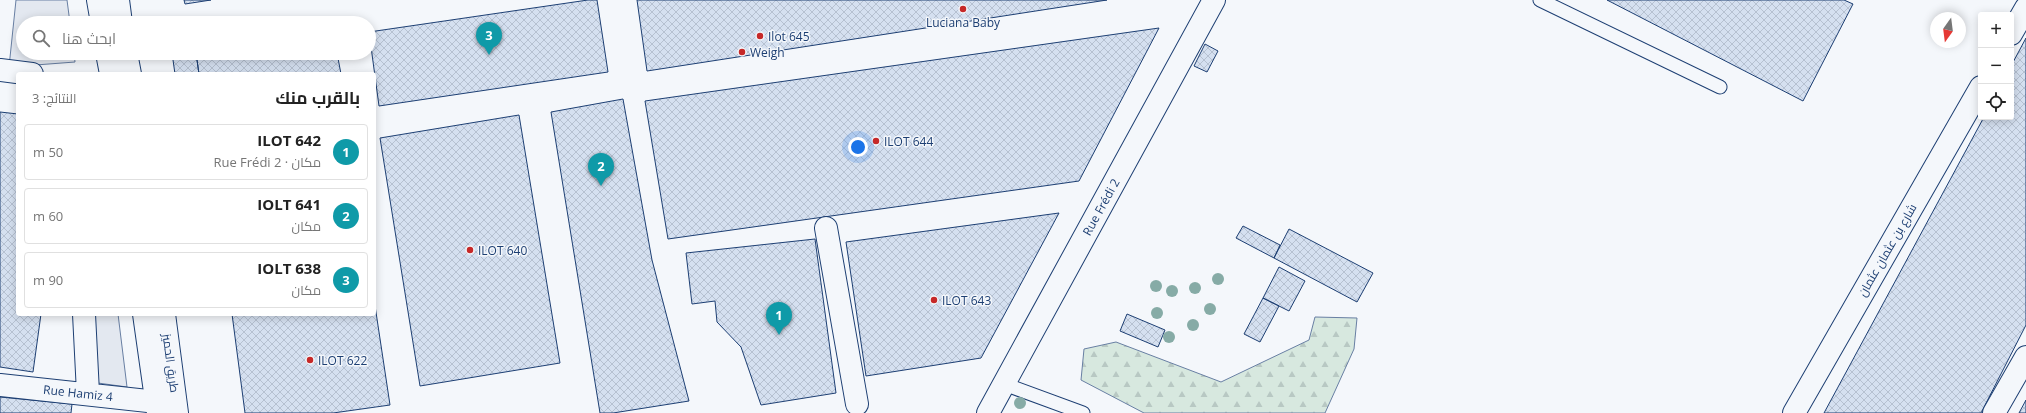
<!DOCTYPE html>
<html lang="ar">
<meta charset="utf-8">
<style>
body{margin:0;font-family:"Open Sans",Cairo,sans-serif;background:#f6f6f6;color:#222;direction:rtl}
.controls{position:absolute;right:12px;top:12px;display:grid;overflow:hidden;border-radius:4px;box-shadow:0 2px 10px #0003}
.controls button{width:36px;height:36px;display:grid;place-items:center;padding:0;border:0;border-bottom:1px solid #e0e0e0;background:#fff;color:#222;font:20px sans-serif}
.compass{position:absolute;left:1930px;top:12px;width:36px;height:36px;border-radius:50%;background:#fff;box-shadow:0 2px 10px #0003;rotate:194deg}
.you{position:absolute;left:858px;top:147px;width:14px;height:14px;margin:-10px;border:3px solid #fff;border-radius:50%;background:#1a73e8;box-shadow:0 0 0 6px #1a73e833}
.badge{display:grid;place-items:center;width:26px;height:26px;border-radius:50%;background:#111827;color:#fff;font-size:13px;font-weight:700}
.pin{position:absolute;translate:-50% -33px;filter:drop-shadow(0 1px 2px #0008)}
.pin::after{content:'';position:absolute;top:21px;width:14px;height:12px;background:inherit;clip-path:polygon(0 0,100% 0,50% 100%)}
.list{margin:0;padding:0;list-style:none}
h2{display:flex;justify-content:space-between;align-items:center;height:52px;margin:0;padding:0 16px;font-size:17px}
h2 small{font-size:13px;font-weight:400;color:#767676}
.list li{display:grid;grid-template-columns:26px 1fr auto;gap:12px;align-items:center;box-sizing:border-box;height:56px;margin:0 8px 8px;padding:0 8px;border:1px solid #e0e0e0;border-radius:4px}
.list b{display:block;font-size:15px;white-space:nowrap}
.list p{margin:0;font-size:13px;white-space:nowrap;color:#767676}
.list em{font-size:13px;font-style:normal;color:#767676}
.icon{flex:none;width:22px;height:22px;fill:none;stroke:currentColor;stroke-width:2;stroke-linecap:round;stroke-linejoin:round}
.map{position:relative;flex:none;width:2026px;height:413px;overflow:hidden;direction:ltr}
.search{position:absolute;background:#fff;box-shadow:0 2px 10px #0003;left:16px;top:16px;width:360px;height:44px;display:flex;align-items:center;gap:10px;box-sizing:border-box;padding:0 14px;border-radius:22px;color:#767676;font-size:15px}
.panel{position:absolute;background:#fff;box-shadow:0 2px 10px #0003;left:16px;top:72px;width:360px;height:244px;border-radius:4px;direction:rtl}
.map>svg:first-child{display:block}
</style>
<div class="map">
<svg width="2026" height="413" viewBox="0 0 2026 413">
<defs>
<pattern id="forest-firs" width="22" height="20" patternUnits="userSpaceOnUse"><rect width="22" height="20" fill="#d7e8df"/><path d="M5 1l3.5 6h-7zM16 11l3.5 6h-7z" fill="#b8c8c3"/></pattern>
<pattern id="building-cross-hatch" width="8" height="8" patternUnits="userSpaceOnUse"><rect width="8" height="8" fill="#d5e0f0"/><path d="M0 0l8 8M0 8l8-8" fill="none" stroke="#b6c1d1"/></pattern>
</defs>
<rect width="100%" height="100%" fill="#f4f7fb"/>
<path fill="url(#forest-firs)" stroke="#687fa3" d="M 1315,317 L 1357,318 L 1354,349 L 1325,413 L 1144,413 L 1081,380 L 1084,349 L 1116,342 L 1221,382 L 1309,340 Z"/>
<path fill="#e3e8f0" stroke="#687fa3" d="M 16,0 L 67,0 L 70,23 L 23,23 L 23,53 L 74,53 L 75,62 L 9,67 Z
M 94,314 L 118,314 L 127,387 L 98,383 Z"/>
<path fill="url(#building-cross-hatch)" stroke="#1d3f73" d="M 184,0 L 211,0 L 185,4 Z
M 588,0 L 597,0 L 608,72 L 379,106 L 369,32 Z
M 637,0 L 1107,0 L 647,71 Z
M 1607,0 L 1844,0 L 1853,4 L 1803,101 Z
M 1159,28 L 1079,181 L 668,239 L 645,101 Z
M 2026,38 L 2026,325 L 1981,413 L 1824,413 L 1984,117 L 2011,117 L 2011,66 Z
M 1205,44 L 1218,51 L 1207,72 L 1194,66 Z
M 172,53 L 196,53 L 199,74 L 175,74 Z
M 196,53 L 337,53 L 341,74 L 199,74 Z
M 623,99 L 652,260 L 689,401 L 613,413 L 600,413 L 551,112 Z
M 0,112 L 18,114 L 18,314 L 41,314 L 33,372 L 0,367 Z
M 519,115 L 560,363 L 420,386 L 380,138 Z
M 1059,213 L 981,358 L 866,376 L 846,242 Z
M 1243,226 L 1280,245 L 1274,258 L 1236,238 Z
M 1289,229 L 1373,273 L 1357,302 L 1274,258 Z
M 815,239 L 836,393 L 761,405 L 741,347 L 717,322 L 715,301 L 692,304 L 686,253 Z
M 1279,267 L 1305,281 L 1289,311 L 1263,298 Z
M 1263,298 L 1279,306 L 1260,342 L 1244,334 Z
M 374,299 L 390,405 L 333,413 L 245,413 L 232,314 L 374,314 Z
M 1127,314 L 1165,330 L 1158,347 L 1120,331 Z
M 0,397 L 72,404 L 71,413 L 0,413 Z
M 2026,400 L 2026,413 L 2019,413 Z"/>
<g fill="none" stroke-linecap="round" stroke-linejoin="round">
<defs>
<path id="service" d="M 1540,0 L 1720,87
M 1004,384 L 1083,413"/>
<path id="minor" d="M 2011,34 L 2026,8
M 0,70 L 32,74
M 826,228 L 857,404
M 84,314 L 88,393
M 0,385 L 157,402
M 1794,413 L 1981,87
M 1994,413 L 2026,357"/>
<path id="tertiary" d="M 988,413 L 1214,0"/>
<path id="secondary" d="M 98,0 L 102,23
M 118,0 L 121,23
M 107,53 L 111,74
M 126,53 L 130,74
M 144,314 L 158,413
M 164,314 L 177,413"/>
</defs>
<use href="#service" stroke="#1d3f73" stroke-width="15"/>
<use href="#minor" stroke="#1d3f73" stroke-width="24"/>
<use href="#tertiary" stroke="#1d3f73" stroke-width="24"/>
<use href="#secondary" stroke="#1d3f73" stroke-width="24"/>
<use href="#service" stroke="#f4f7fb" stroke-width="13"/>
<use href="#minor" stroke="#f4f7fb" stroke-width="22"/>
<use href="#tertiary" stroke="#f4f7fb" stroke-width="22"/>
<use href="#secondary" stroke="#f4f7fb" stroke-width="22"/>
</g>
<g fill="#86aba6">
<circle cx="1218" cy="279" r="6"/>
<circle cx="1156" cy="286" r="6"/>
<circle cx="1195" cy="288" r="6"/>
<circle cx="1172" cy="291" r="6"/>
<circle cx="1210" cy="309" r="6"/>
<circle cx="1157" cy="313" r="6"/>
<circle cx="1193" cy="325" r="6"/>
<circle cx="1169" cy="337" r="6"/>
<circle cx="1020" cy="403" r="6"/>
</g>
<g fill="#c62828" stroke="#f4f7fb" stroke-width="1.5">
<circle cx="963" cy="9" r="4"/>
<circle cx="760" cy="36" r="4"/>
<circle cx="742" cy="52" r="4"/>
<circle cx="876" cy="141" r="4"/>
<circle cx="470" cy="250" r="4"/>
<circle cx="934" cy="300" r="4"/>
<circle cx="310" cy="360" r="4"/>
</g>
<g text-anchor="middle" dominant-baseline="central" stroke-width="3" stroke-linejoin="round" paint-order="stroke">
<g font-size="12" fill="#1d3f73" stroke="#f4f7fb" text-anchor="start">
<text x="963" y="22" text-anchor="middle">Luciana Baby</text>
<text x="768" y="36">Ilot 645</text>
<text x="750" y="52">Weigh</text>
<text x="884" y="141">ILOT 644</text>
<text x="478" y="250">ILOT 640</text>
<text x="942" y="300">ILOT 643</text>
<text x="318" y="360">ILOT 622</text>
</g>
<g font-size="12" fill="#1d3f73" stroke="#f4f7fb">
<text transform="translate(1101 207) rotate(-61)">Rue Frédi 2</text>
<text transform="translate(1887 250) rotate(-60)">شارع بن عثمان عثمان</text>
<text transform="translate(171 363) rotate(82)">طريق الحميز</text>
<text transform="translate(78 393) rotate(6)">Rue Hamiz 4</text>
</g>
</g>
</svg>
<div class="controls">
<button>+</button>
<button>−</button>
<button><svg class="icon" aria-label="locate" viewBox="0 0 24 24"><circle cx="12" cy="12" r="6"/><path d="M12 2v4M12 18v4M2 12h4M18 12h4"/></svg></button>
</div>
<svg class="compass" viewBox="-18 -18 36 36"><path d="M0-13l5 13h-10z" fill="#e53935"/><path d="M0 13l5-13h-10z" fill="#767676"/></svg>
<div class="you"></div>
<div class="pin badge" style="left:779px;top:335px;background:#0f9aa8">1</div>
<div class="pin badge" style="left:601px;top:186px;background:#0f9aa8">2</div>
<div class="pin badge" style="left:489px;top:55px;background:#0f9aa8">3</div>
<div class="search"><svg class="icon" aria-label="search" viewBox="0 0 24 24"><circle cx="10" cy="10" r="6"/><path d="M15 15l6 6"/></svg>ابحث هنا</div>
<section class="panel">
<h2>بالقرب منك<small>النتائج: 3</small></h2>
<ul class="list">
<li><span class="badge" style="background:#0f9aa8">1</span><div><b>ILOT 642</b><p>مكان · Rue Frédi 2</p></div><em>50 m</em></li>
<li><span class="badge" style="background:#0f9aa8">2</span><div><b>IOLT 641</b><p>مكان</p></div><em>60 m</em></li>
<li><span class="badge" style="background:#0f9aa8">3</span><div><b>IOLT 638</b><p>مكان</p></div><em>90 m</em></li>
</ul>
</section>
</div>
